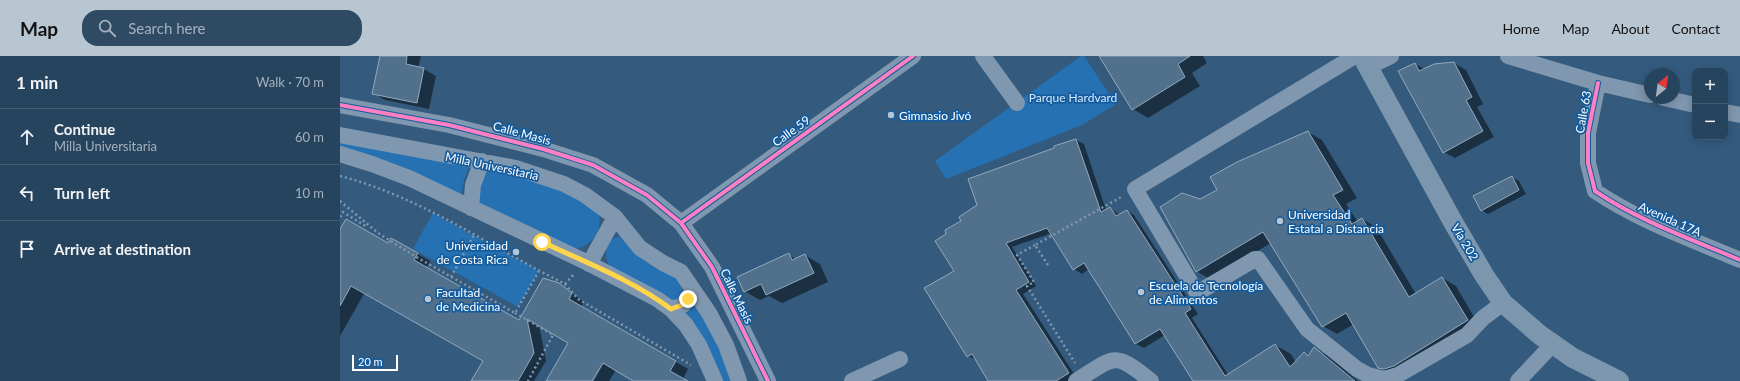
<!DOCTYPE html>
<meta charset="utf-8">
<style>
body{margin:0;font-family:Lato,sans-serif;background:#2f4b64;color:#f1f3f6}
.controls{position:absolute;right:12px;top:12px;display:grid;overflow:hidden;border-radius:8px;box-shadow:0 2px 10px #0003}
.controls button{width:36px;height:36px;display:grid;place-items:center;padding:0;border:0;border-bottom:1px solid #435c73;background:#27445e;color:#f1f3f6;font:20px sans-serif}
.compass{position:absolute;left:1304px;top:12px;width:36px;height:36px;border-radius:50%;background:#27445e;box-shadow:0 2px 10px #0003;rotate:29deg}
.scale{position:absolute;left:12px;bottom:10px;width:46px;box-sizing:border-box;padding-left:4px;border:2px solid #fff;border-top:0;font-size:11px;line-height:14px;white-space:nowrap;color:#fff;-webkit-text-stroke:3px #145c9d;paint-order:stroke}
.stop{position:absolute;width:12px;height:12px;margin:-9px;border:3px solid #ffd54a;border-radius:50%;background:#fff}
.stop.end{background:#ffd54a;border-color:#fff;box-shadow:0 1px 4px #0008}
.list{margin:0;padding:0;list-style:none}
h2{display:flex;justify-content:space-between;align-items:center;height:52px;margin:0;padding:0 16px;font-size:17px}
h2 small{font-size:13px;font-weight:400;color:#a4b0bc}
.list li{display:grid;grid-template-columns:26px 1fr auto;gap:12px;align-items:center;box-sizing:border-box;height:56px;padding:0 16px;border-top:1px solid #435c73}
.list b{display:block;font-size:15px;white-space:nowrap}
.list p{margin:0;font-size:13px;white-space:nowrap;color:#a4b0bc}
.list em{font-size:13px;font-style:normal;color:#a4b0bc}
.icon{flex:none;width:22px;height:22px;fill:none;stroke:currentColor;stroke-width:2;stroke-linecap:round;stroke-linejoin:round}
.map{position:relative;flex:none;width:1400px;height:325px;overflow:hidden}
header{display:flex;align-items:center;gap:24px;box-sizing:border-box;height:56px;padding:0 20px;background:#b8c6d2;color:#111}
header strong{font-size:19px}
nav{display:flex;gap:22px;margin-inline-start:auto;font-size:14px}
.search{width:280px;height:36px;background:#2f4b64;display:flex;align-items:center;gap:10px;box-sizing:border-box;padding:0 14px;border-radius:16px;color:#a4b0bc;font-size:15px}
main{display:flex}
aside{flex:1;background:#27445e}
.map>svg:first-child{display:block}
</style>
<header>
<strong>Map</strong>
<div class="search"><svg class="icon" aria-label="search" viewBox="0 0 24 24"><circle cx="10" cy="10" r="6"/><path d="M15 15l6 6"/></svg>Search here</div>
<nav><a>Home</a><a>Map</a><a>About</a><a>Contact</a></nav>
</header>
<main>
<aside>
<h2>1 min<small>Walk · 70 m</small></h2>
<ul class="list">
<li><svg class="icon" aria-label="ahead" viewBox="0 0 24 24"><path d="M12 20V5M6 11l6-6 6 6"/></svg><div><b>Continue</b><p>Milla Universitaria</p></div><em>60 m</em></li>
<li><svg class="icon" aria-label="left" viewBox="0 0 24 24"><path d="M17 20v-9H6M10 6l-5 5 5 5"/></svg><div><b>Turn left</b></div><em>10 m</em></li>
<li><svg class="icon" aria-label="arrive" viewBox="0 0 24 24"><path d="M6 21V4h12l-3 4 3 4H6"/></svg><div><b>Arrive at destination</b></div></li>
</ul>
</aside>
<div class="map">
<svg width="1400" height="325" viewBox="0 0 1400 325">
<rect width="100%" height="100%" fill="#345b7e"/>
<path fill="#2571b2" d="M 741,0 L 744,0 L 776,48 L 742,69 L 606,123 L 595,105 Z
M 0,83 L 130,109 L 124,124 L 121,140 L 0,91 Z
M 149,111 L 226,135 L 259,156 C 262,178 253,188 233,194 L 138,146 L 138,130 Z
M 93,157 L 199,215 L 178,251 L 73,193 Z
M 281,180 C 296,191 333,213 341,228 C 343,234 342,238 338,243 L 332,245 L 271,213 C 263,200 264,183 281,180 Z
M 353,245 L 372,276 L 392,325 L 381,325 L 343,257 Z"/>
<path fill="#0007" d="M 41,0 L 81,0 L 78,12 L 84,13 L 96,20 L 89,53 L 45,44 L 33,37 Z
M 760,0 L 863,0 L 867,7 L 852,17 L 860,30 L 808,62 L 793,53 Z
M 1114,7 L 1126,14 L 1143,48 L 1137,51 L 1154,81 L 1115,102 L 1104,96 L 1075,8 L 1085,13 Z
M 968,76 L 982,84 L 1017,142 L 1006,148 L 1018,166 L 1022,163 L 1036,171 L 1076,238 L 1102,222 L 1116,230 L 1141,273 L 1053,319 L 1039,311 L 1014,268 L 997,278 L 983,270 L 931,187 L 870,223 L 856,215 L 860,144 L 878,134 Z
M 736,84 L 744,88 L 766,154 L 770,152 L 780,159 L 787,155 L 794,159 L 858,258 L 852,262 L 892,325 L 854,325 L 825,279 L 804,292 L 796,288 L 749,213 L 742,218 L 734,213 L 712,177 L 672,191 L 696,230 L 683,238 L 736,321 L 730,325 L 649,325 L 637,304 L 628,300 L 615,215 L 607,178 L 623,165 Z
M 1172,121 L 1179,125 L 1186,138 L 1148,158 L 1141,154 Z
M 0,175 L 48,189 L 51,183 L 90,205 L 86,212 L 180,265 L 219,228 L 244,246 L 241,251 L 348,313 L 343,323 L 346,325 L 295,325 L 276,314 L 269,325 L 254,325 L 266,303 L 264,302 L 251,325 L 207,325 L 229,287 L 199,269 L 206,305 L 194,325 L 132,325 L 144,304 L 25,236 L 0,280 Z
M 449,199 L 456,203 L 465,199 L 480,208 L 488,226 L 442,247 L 429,240 L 420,244 L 404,235 Z
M 935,289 L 951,298 L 959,312 L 974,292 L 989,301 L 1018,325 L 912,325 Z"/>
<path fill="#51708c" stroke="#93a9bc" d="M 40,0 L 67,0 L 66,8 L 84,12 L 77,47 L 32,38 Z
M 759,0 L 850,0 L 838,8 L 845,21 L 792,54 Z
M 1114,6 L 1132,41 L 1126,44 L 1143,75 L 1103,97 L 1058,15 L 1075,7 L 1079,15 L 1094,8 Z
M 968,75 L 1003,134 L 993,139 L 1012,168 L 1022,162 L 1069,241 L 1102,221 L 1128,264 L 1054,310 L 1044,313 L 1038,312 L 1006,257 L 982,271 L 923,176 L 856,216 L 820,151 L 842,137 L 860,143 L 877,134 L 870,121 L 897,106 Z
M 736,83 L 761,156 L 770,151 L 776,160 L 787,154 L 851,253 L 845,257 L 885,320 L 935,288 L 950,311 L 964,296 L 968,300 L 974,291 L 1015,325 L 853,325 L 820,273 L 795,288 L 744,207 L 733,214 L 707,172 L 666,187 L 689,226 L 676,234 L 729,317 L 716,325 L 648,325 L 632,298 L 627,301 L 584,232 L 614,215 L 595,185 L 606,178 L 605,174 L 621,165 L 619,161 L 637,149 L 628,123 L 714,92 L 714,90 Z
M 1172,120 L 1179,134 L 1141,155 L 1133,140 Z
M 6,163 L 48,187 L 51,182 L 78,197 L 74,204 L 179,264 L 203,222 L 219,227 L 232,237 L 229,243 L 336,305 L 330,315 L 348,325 L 293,325 L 263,307 L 252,325 L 206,325 L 228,287 L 187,263 L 194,297 L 178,325 L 131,325 L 143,305 L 11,230 L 0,250 L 0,173 Z
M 449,197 L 452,204 L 465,198 L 474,217 L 426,239 L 421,228 L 404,236 L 397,221 Z"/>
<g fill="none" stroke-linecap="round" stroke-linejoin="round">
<path stroke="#7f97af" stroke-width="2.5" stroke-dasharray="2 3" stroke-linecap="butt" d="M 0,120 C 81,141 151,191 225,228 L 238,243 L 351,309
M 0,145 L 38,177 L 78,202 L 175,257 L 199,215
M 0,161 L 3,156 L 27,171
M 695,189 L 677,199 L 694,226 L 687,230 L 735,307
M 708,209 L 695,189 L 783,140
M 111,221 L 134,179
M 225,228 L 234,218
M 175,257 L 213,279 L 188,325"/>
<path stroke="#7f97af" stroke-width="16" d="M 643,0 L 677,47
M 1015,0 L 795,133 L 857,237 L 915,203 L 918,203 L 967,273 L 1017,313 L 1028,319 L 1044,323 L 1058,319 L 1127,279 L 1143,262 L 1163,247
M 1168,0 L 1258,27 L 1310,39
M 1028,11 L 1051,0
M 1258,27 L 1248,77 L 1248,107 L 1255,135 C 1299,165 1351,183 1400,204
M 1324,42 L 1355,49
M 0,49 L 109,69 L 203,93 L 253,109 L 307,139 L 341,167 L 372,211 L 428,325
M 1385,56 L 1400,59
M 0,79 L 176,112 L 224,128 L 245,139 L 275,161 L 300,192 L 323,207 L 341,216 L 369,257 L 386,289 L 399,325
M 0,98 L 32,108 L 69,122 L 244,205 L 317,243 L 331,253 L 346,269 L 359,289 L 375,325
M 131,152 L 133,129 L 142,105
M 341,167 L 573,0
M 249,208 L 275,161
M 331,253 L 343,249 L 353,234
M 512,325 L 560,303
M 736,325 C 775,301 773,294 811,325
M 1178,325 L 1213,288"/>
<path stroke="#7c96ad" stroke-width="20" d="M 1022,0 L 1113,166 L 1144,219 L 1163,247 L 1200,279 L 1233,302 L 1279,325"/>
<defs>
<path id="cycleway" d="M 1258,27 L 1248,77 L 1248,107 L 1255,135 C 1299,165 1351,183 1400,204
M 0,49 L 109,69 L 203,93 L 253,109 L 307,139 L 341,167 L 372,211 L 428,325
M 341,167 L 573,0"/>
</defs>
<use href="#cycleway" stroke="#145c9d" stroke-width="6"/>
<use href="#cycleway" stroke="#ff80c0" stroke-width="4"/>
</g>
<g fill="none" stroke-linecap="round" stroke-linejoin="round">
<path stroke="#ffd54a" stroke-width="5" d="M 202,186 C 245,206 292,224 331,253 L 342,249 L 348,243"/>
</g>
<g fill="#b8c6d2" stroke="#145c9d" stroke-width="1.5">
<circle cx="551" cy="59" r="4"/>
<circle cx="940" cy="165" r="4"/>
<circle cx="176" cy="196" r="4"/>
<circle cx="801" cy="236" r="4"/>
<circle cx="88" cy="243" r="4"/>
</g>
<g text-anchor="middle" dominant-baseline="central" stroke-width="3.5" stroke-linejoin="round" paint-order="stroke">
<g font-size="12" fill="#d3eafd" stroke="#145c9d">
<text x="733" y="41">Parque Hardvard</text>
</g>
<g font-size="12" fill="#fff" stroke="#145c9d">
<text transform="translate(1243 56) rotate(-80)">Calle 63</text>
<text transform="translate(451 75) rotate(-36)">Calle 59</text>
<text transform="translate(182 77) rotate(15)">Calle Masis</text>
<text transform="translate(152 110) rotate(12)">Milla Universitaria</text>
<text transform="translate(1330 163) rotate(24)">Avenida 17A</text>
<text transform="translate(1125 186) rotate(59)">Vía 202</text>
<text transform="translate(397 240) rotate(64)">Calle Masís</text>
</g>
<g font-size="12" fill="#fff" stroke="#145c9d" text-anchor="start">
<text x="559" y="59">Gimnasio Jivó</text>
<text x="948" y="158">Universidad<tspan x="948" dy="14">Estatal a Distancia</tspan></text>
<text x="168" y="189" text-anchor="end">Universidad<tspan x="168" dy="14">de Costa Rica</tspan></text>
<text x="809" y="229">Escuela de Tecnología<tspan x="809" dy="14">de Alimentos</tspan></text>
<text x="96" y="236">Facultad<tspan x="96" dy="14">de Medicina</tspan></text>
</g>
</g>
</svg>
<div class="controls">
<button>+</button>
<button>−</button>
</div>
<svg class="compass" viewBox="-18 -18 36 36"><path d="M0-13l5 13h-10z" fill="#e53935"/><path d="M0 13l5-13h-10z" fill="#a4b0bc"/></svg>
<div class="scale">20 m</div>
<div class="stop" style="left:202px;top:186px"></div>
<div class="stop end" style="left:348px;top:243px"></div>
</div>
</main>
